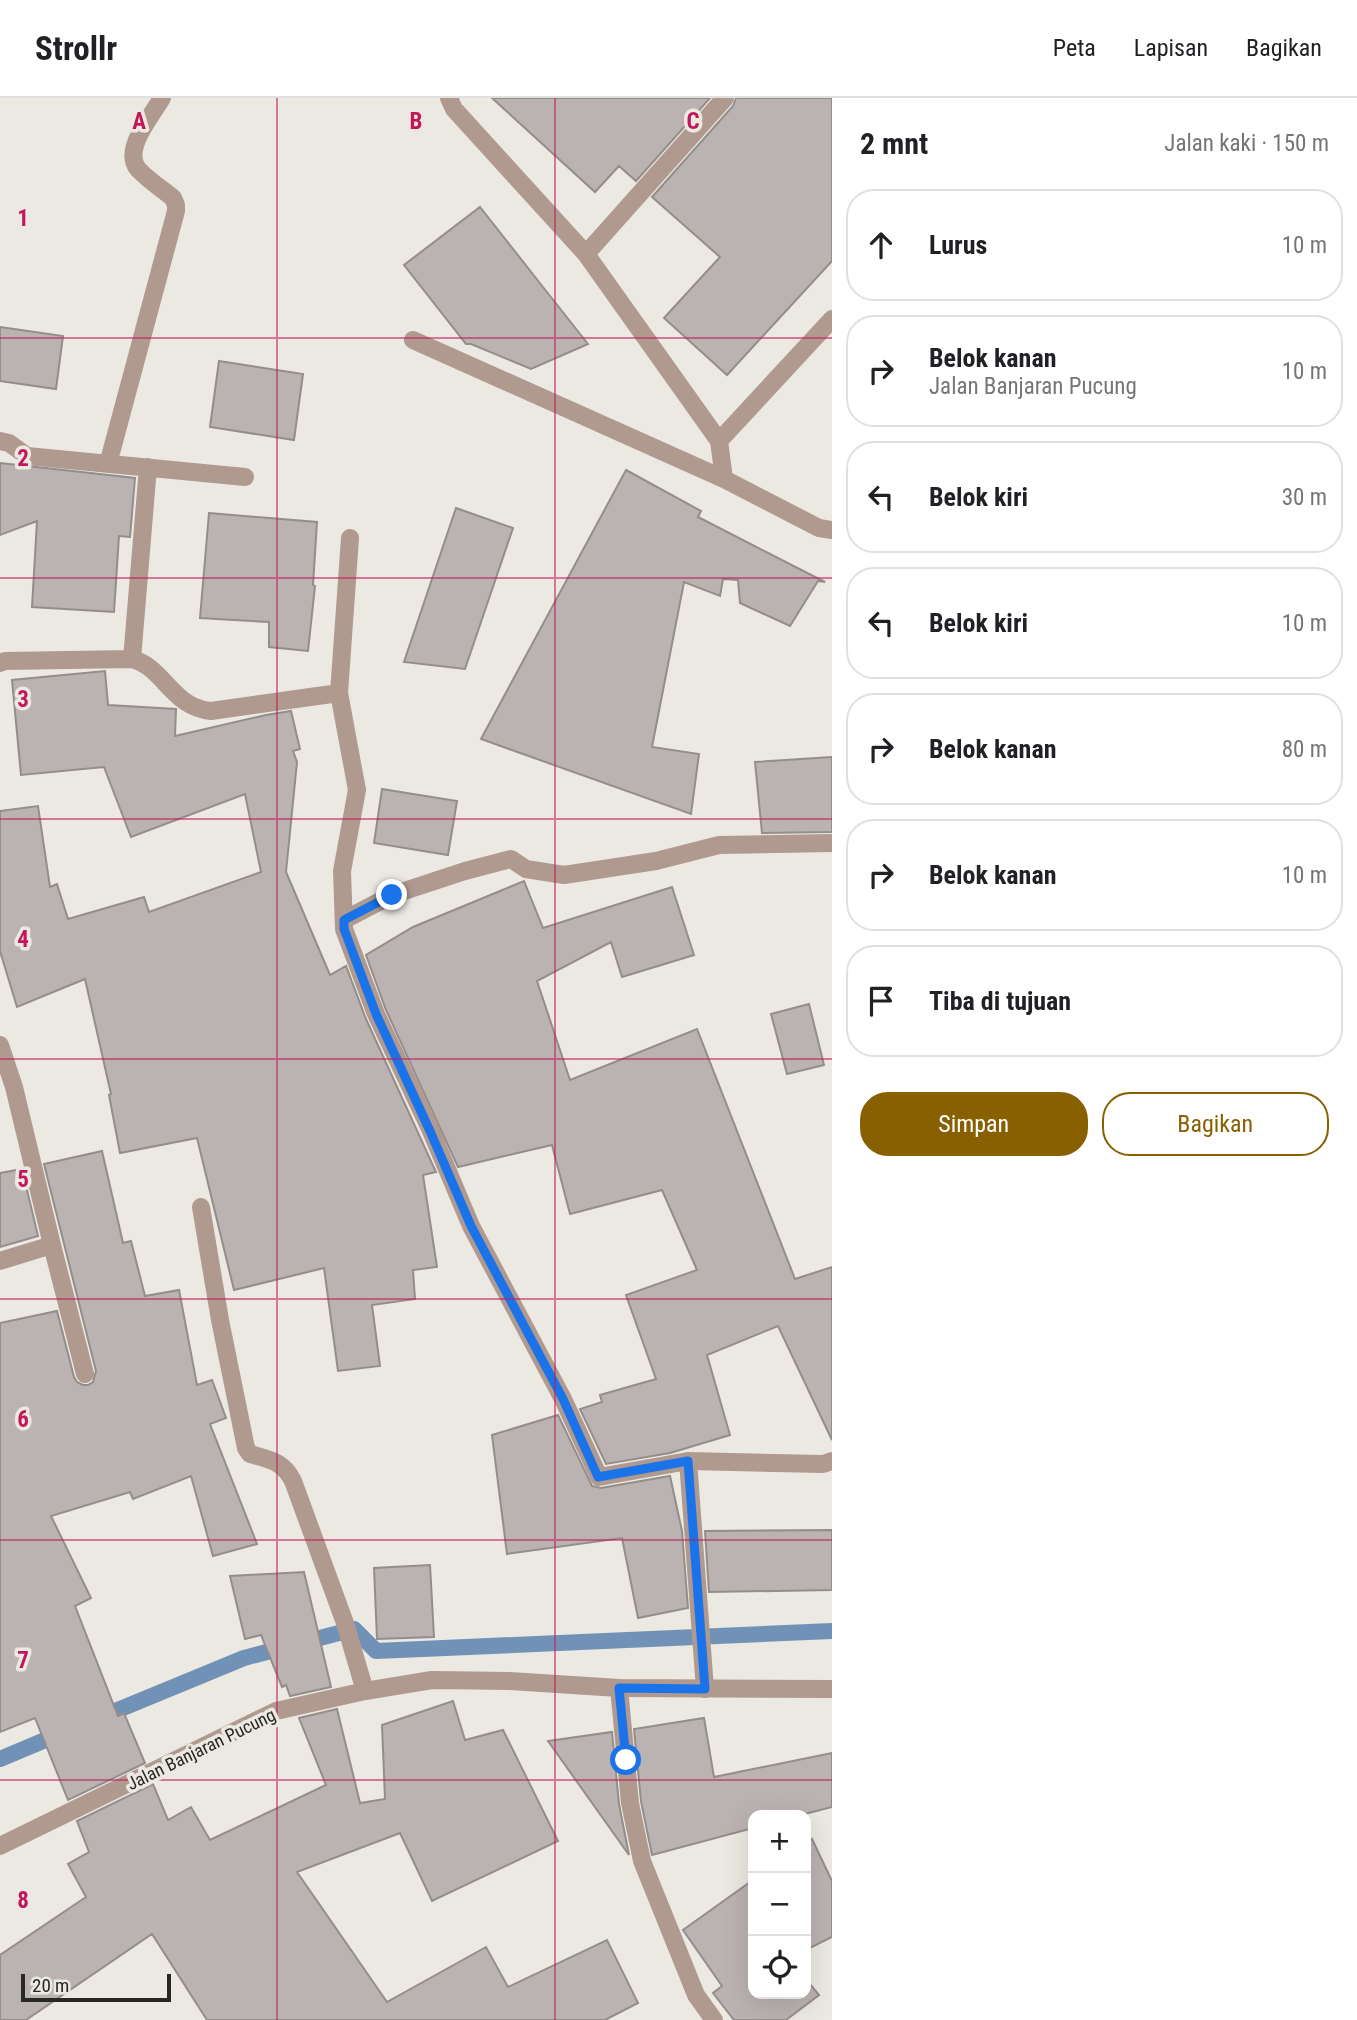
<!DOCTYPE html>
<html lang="id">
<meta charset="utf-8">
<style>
body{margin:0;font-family:"Roboto Condensed",sans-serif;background:#f2f2f2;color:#202124}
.controls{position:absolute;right:21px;bottom:21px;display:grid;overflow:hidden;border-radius:14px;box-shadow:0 7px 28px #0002}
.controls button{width:63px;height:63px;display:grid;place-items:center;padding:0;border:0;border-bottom:2px solid #e0e0e0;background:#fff;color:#202124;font:35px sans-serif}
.scale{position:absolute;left:21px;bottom:18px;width:150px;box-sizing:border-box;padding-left:7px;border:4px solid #272724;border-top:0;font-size:19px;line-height:24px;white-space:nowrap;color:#272724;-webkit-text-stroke:5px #ebe9e2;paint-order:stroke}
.stop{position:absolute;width:21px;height:21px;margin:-16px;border:5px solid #1a73e8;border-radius:50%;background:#fff}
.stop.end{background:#1a73e8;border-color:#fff;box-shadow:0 2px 7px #0008}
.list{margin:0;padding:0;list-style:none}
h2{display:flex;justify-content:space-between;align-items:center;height:91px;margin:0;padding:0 28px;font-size:30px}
h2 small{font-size:23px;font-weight:400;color:#757577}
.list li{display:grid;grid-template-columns:46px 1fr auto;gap:21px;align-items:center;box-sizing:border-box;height:112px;margin:0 14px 14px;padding:0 14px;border:2px solid #e0e0e0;border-radius:28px}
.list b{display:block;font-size:26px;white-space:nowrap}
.list p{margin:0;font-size:23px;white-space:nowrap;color:#757577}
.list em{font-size:23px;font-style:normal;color:#757577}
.actions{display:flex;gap:14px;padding:21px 28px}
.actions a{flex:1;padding:16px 0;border:2px solid #886000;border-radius:28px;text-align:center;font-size:24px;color:#886000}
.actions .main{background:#886000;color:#fff}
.icon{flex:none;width:38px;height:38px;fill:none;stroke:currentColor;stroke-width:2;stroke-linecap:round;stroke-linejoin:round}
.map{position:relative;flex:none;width:832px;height:1922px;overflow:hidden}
header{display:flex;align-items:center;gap:42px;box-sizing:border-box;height:98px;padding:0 35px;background:#fff;border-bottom:2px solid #e0e0e0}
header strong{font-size:33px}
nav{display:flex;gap:38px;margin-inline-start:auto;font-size:24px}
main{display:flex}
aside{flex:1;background:#fff}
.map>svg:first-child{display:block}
</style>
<header>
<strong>Strollr</strong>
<nav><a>Peta</a><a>Lapisan</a><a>Bagikan</a></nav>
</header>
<main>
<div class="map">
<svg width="832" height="1922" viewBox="0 0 832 1922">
<rect width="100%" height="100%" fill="#ebe9e2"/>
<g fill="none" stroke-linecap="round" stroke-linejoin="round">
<path stroke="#7192b6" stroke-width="16" d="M 96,1621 L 244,1560 L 354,1531 L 376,1553 L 832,1533
M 0,1661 L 62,1635"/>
</g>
<path fill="#bbb3b1" stroke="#948d8b" stroke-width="2" d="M 492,0 L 710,0 L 636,83 L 619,68 L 595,94 Z
M 736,0 L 832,0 L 832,163 L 727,277 L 664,220 L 720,159 L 652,99 L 733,8 Z
M 480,109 L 539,184 L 588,246 L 531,271 L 471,246 L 466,246 L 404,167 Z
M 0,229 L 63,238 L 56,291 L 0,283 Z
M 219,263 L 303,276 L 294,342 L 210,329 Z
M 0,365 L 135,380 L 130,439 L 119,438 L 114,514 L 32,509 L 37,423 L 0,437 Z
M 626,372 L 701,413 L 698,419 L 825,484 L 818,483 L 790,528 L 740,505 L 738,482 L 723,481 L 720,498 L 684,484 L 652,649 L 699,656 L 691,716 L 481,641 Z
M 456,410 L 513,430 L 465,571 L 404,564 Z
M 209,415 L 317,424 L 313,487 L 315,488 L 308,553 L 269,549 L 269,524 L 200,520 Z
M 105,573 L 108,607 L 176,611 L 175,638 L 266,617 L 291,613 L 300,651 L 293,653 L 297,664 L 286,774 L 330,877 L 346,868 L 366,921 L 436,1074 L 423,1077 L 437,1169 L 413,1172 L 415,1201 L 372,1207 L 380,1268 L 338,1273 L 324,1170 L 234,1192 L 197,1040 L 120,1055 L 109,997 L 111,996 L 85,881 L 17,909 L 0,853 L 0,713 L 38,708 L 50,789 L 57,786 L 68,821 L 144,799 L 149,814 L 261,774 L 245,696 L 131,739 L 104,669 L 21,677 L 12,582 Z
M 832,659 L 832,734 L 762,735 L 755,664 Z
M 382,691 L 457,703 L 448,757 L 374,745 Z
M 524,783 L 543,830 L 672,789 L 694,857 L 622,879 L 611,844 L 537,883 L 570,982 L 697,931 L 795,1181 L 832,1169 L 832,1342 L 778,1228 L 707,1257 L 730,1337 L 670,1355 L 606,1366 L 580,1311 L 602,1304 L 600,1297 L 656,1281 L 626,1197 L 697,1172 L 662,1092 L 570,1116 L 552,1047 L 458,1069 L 386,912 L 366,857 L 413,829 Z
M 809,906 L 824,967 L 787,976 L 771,916 Z
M 102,1053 L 123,1145 L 131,1143 L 145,1198 L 179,1192 L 197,1287 L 212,1282 L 226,1320 L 210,1326 L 257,1446 L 213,1458 L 191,1378 L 133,1401 L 130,1394 L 51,1418 L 91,1500 L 75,1508 L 118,1618 L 124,1615 L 145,1665 L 68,1702 L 35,1620 L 0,1634 L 0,1225 L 57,1213 L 74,1279 L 77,1284 L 83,1287 L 88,1287 L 93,1284 L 96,1273 L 44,1066 Z
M 22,1071 L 38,1138 L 0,1149 L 0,1075 Z
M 558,1317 L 592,1388 L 601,1390 L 670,1378 L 682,1433 L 688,1510 L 638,1520 L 622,1440 L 507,1456 L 492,1337 Z
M 832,1432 L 832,1492 L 709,1494 L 705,1433 Z
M 430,1467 L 434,1539 L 377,1541 L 374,1470 Z
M 304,1474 L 331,1589 L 290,1598 L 286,1587 L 282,1589 L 261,1537 L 245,1541 L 230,1478 Z
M 453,1603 L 465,1642 L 503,1632 L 558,1743 L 432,1803 L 400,1735 L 297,1774 L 387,1904 L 486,1849 L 508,1889 L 607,1842 L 638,1905 L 605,1922 L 207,1922 L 152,1836 L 26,1922 L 0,1922 L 0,1857 L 86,1799 L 68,1766 L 89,1754 L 77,1723 L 153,1686 L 168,1722 L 191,1709 L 210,1742 L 326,1687 L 299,1620 L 337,1611 L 360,1705 L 385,1701 L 382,1627 Z
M 704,1620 L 714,1679 L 832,1655 L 832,1709 L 801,1717 L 753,1717 L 753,1730 L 652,1757 L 641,1703 L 634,1631 Z
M 612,1634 L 619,1706 L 629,1757 L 548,1643 Z
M 812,1741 L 832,1783 L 832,1839 L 806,1852 L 806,1745 Z
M 753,1782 L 753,1896 L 806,1896 L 806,1881 L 819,1897 L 786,1922 L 734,1922 L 713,1895 L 722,1888 L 683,1832 Z"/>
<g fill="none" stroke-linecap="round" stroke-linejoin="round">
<path stroke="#b09a90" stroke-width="18" d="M 449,0 L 454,11 L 586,156 L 719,343 L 724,381
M 586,156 L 725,0
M 413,242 L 724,381 L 819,430 L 832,432
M 0,343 L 9,345 L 27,358 L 245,379
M 719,343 L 832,221
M 108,366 L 176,113 L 176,107 L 173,100 C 162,91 148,82 138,71 C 122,52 152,17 162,0
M 350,440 L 339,595 L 357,692 L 342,773 L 344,831 L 376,916 L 431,1033 L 471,1128 L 563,1301 L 599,1379 L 688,1363 L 823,1366 L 832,1363
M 132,561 L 148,369
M 0,565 L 5,563 L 132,561 C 164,569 171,609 211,613 L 339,595
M 344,822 L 392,797 L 465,773 L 511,761 L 526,771 L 564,777 L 656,763 L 719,747 L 832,745
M 0,947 L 14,989 L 52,1147 L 85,1276
M 201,1109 L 220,1222 L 246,1350 L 250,1356 C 270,1362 283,1363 293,1383 L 345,1525 L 365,1593
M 0,1163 L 52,1147
M 688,1363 L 705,1591
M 619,1590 L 630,1705 L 642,1763 L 696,1897 L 714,1922"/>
<path stroke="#b09a90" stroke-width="18" d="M 0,1748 L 276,1613 L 365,1593 L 432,1582 L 510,1583 L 619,1590 L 832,1591"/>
</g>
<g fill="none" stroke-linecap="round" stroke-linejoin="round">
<path stroke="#1a73e8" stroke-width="9" d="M 392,797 L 344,822 L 344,831 L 376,916 L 430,1033 L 471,1128 L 563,1301 L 598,1379 L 688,1363 L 705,1591 L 619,1590 L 626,1662"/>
</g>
<path fill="none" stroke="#c2185b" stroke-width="2" stroke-opacity="0.55" d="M 277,0 L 277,1922M 555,0 L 555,1922M 0,240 L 832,240M 0,480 L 832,480M 0,721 L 832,721M 0,961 L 832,961M 0,1201 L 832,1201M 0,1442 L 832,1442M 0,1682 L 832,1682"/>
<g text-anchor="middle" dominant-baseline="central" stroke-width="7" stroke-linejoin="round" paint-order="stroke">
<g font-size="18" fill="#272724" stroke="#ebe9e2">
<text transform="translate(201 1651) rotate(-26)">Jalan Banjaran Pucung</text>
</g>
</g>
<g font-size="23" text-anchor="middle" font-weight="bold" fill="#c2185b" stroke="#ebe9e2" stroke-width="7" stroke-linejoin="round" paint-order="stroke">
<text x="139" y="31">A</text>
<text x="416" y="31">B</text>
<text x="693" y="31">C</text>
<text x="23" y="128">1</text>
<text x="23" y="368">2</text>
<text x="23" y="609">3</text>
<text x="23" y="849">4</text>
<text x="23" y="1089">5</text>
<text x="23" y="1329">6</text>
<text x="23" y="1570">7</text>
<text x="23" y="1810">8</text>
</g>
</svg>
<div class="controls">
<button>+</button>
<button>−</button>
<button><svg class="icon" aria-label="locate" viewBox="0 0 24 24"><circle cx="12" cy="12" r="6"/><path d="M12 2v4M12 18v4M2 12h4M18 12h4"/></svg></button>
</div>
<div class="scale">20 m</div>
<div class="stop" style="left:626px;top:1662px"></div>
<div class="stop end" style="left:392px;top:797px"></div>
</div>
<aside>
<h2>2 mnt<small>Jalan kaki · 150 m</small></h2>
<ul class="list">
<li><svg class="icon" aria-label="ahead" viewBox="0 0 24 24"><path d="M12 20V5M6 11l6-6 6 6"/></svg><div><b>Lurus</b></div><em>10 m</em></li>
<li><svg class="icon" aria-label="right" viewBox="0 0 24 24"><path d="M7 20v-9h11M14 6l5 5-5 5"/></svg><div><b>Belok kanan</b><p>Jalan Banjaran Pucung</p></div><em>10 m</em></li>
<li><svg class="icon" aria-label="left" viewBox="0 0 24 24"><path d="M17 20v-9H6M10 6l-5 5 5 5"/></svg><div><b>Belok kiri</b></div><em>30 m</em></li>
<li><svg class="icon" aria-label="left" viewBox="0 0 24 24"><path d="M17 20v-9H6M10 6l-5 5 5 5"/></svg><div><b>Belok kiri</b></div><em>10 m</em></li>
<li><svg class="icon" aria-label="right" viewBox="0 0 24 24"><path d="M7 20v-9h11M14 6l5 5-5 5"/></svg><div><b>Belok kanan</b></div><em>80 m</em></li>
<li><svg class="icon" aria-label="right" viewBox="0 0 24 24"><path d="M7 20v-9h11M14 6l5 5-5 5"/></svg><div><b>Belok kanan</b></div><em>10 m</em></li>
<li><svg class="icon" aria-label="arrive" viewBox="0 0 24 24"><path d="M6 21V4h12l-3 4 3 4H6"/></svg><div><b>Tiba di tujuan</b></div></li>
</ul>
<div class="actions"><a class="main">Simpan</a><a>Bagikan</a></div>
</aside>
</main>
